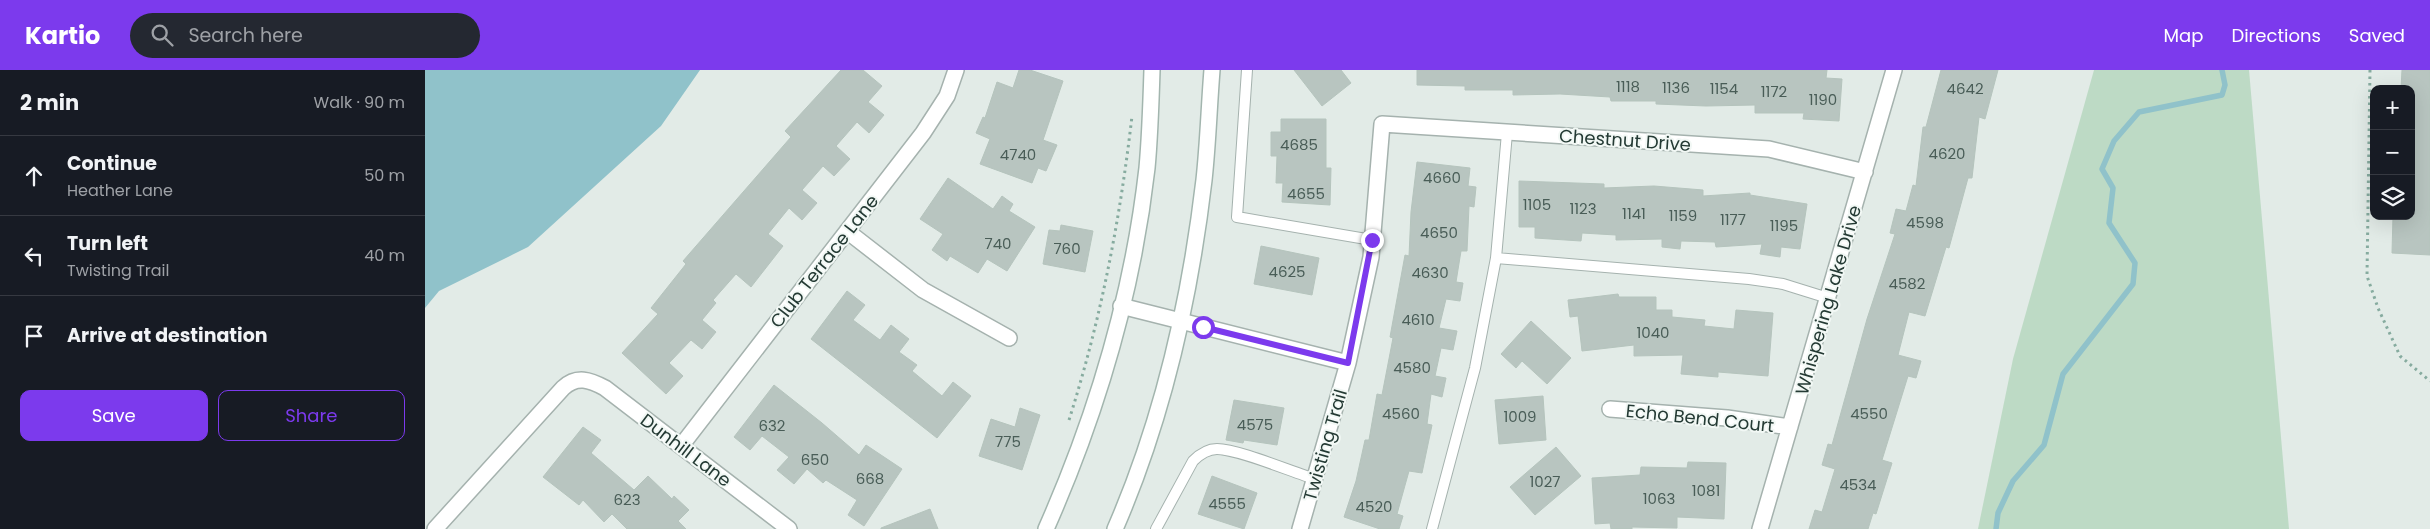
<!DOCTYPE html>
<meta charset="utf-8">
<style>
body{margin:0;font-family:Poppins,sans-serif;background:#242831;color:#f1f3f6}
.controls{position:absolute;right:15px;top:15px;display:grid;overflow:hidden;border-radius:10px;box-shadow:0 5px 20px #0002}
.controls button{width:45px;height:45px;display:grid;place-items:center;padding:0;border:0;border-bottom:1px solid #363941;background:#171b24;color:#f1f3f6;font:25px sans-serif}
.stop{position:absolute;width:15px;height:15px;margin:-11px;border:4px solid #7c3aed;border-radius:50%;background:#fff}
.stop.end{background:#7c3aed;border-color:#fff;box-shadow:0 1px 5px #0008}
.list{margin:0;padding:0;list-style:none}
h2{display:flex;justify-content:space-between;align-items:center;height:65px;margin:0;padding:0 20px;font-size:21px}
h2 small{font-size:16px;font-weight:400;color:#9ea1a6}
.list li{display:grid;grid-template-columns:32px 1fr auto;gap:15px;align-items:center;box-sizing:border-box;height:80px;padding:0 20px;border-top:1px solid #363941}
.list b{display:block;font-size:19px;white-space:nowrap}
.list p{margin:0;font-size:16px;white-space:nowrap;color:#9ea1a6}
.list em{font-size:16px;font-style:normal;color:#9ea1a6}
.actions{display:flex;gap:10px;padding:15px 20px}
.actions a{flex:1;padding:11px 0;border:1px solid #7c3aed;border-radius:10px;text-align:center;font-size:18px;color:#7c3aed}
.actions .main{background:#7c3aed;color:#fff}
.icon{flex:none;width:28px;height:28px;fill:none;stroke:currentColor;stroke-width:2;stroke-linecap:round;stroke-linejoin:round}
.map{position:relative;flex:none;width:2005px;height:459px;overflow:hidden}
header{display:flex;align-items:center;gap:30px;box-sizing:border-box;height:70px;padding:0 25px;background:#7c3aed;color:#fff}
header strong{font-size:24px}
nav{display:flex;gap:28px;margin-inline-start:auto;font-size:18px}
.search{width:350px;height:45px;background:#242831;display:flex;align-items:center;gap:12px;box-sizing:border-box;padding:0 18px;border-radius:28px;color:#9ea1a6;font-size:19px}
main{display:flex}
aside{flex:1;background:#171b24}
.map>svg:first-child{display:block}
</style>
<header>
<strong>Kartio</strong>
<div class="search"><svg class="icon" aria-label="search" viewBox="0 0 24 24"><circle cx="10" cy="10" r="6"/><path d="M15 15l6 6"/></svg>Search here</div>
<nav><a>Map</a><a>Directions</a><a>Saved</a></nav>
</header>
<main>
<aside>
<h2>2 min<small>Walk · 90 m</small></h2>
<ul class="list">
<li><svg class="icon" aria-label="ahead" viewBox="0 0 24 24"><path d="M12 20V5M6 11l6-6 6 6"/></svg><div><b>Continue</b><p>Heather Lane</p></div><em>50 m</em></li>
<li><svg class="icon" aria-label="left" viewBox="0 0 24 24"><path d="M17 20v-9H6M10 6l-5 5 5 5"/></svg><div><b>Turn left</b><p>Twisting Trail</p></div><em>40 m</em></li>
<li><svg class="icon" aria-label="arrive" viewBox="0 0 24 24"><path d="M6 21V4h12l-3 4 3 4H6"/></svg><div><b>Arrive at destination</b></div></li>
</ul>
<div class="actions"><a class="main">Save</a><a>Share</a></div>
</aside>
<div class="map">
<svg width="2005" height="459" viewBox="0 0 2005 459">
<rect width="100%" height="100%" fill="#e2ebe7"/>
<path fill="#bddac5" d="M 1669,0 L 1824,0 L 1864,459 L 1553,459 L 1588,289 Z"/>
<path fill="#90c2ca" d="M 0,0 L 275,0 L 236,56 L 103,177 L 14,221 L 0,238 Z"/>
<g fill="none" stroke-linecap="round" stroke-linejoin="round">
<path stroke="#90c2ca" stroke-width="5.5" d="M 1571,459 L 1573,443 L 1588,411 L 1619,375 L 1638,304 L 1708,214 L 1710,193 L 1684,153 L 1688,118 L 1677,99 L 1689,71 L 1714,42 L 1797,25 L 1800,15 L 1797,0"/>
</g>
<path fill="#b8c5c0" stroke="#b5c4bd" d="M 416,0 L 438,0 L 457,16 L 443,32 L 459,45 L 444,63 L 432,52 L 411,76 L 425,89 L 409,106 L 398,96 L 377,120 L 392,133 L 377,150 L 364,138 L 343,164 L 358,176 L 326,217 L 311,204 L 288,230 L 291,233 L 277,250 L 291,262 L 277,279 L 266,270 L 244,293 L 258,306 L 241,324 L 197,283 L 233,244 L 226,238 L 261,194 L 258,191 L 366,67 L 360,61 Z
M 594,0 L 605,0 L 638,11 L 618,70 L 632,75 L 621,101 L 613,98 L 607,113 L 555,94 L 565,69 L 551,63 L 558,47 L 560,48 L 572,12 L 588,18 Z
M 869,0 L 916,0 L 926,13 L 897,36 Z
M 992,0 L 1402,0 L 1401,8 L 1417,9 L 1414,51 L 1378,49 L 1379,43 L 1330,43 L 1330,35 L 1281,36 L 1231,34 L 1231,31 L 1186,31 L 1185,27 L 1135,24 L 1088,25 L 1088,20 L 1040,20 L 1040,16 L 992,15 Z
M 1516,0 L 1573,0 L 1560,49 L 1554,47 L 1547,108 L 1543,108 L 1524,178 L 1521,177 L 1500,246 L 1484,242 L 1473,285 L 1496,291 L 1491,308 L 1483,306 L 1457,390 L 1467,393 L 1451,444 L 1448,443 L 1443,459 L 1384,459 L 1390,440 L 1397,442 L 1410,399 L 1397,395 L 1403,374 L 1407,375 L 1442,249 L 1470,164 L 1465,163 L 1471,139 L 1481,141 L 1488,115 L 1491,116 L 1498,57 L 1501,57 Z
M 1977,0 L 2005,0 L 2005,185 L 1967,183 L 1968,146 L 1986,146 L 1987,23 L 1986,19 L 1976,19 Z
M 856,49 L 901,49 L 901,98 L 906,98 L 905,135 L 857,132 L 858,113 L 851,113 L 852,86 L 846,86 L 846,62 L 856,62 Z
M 992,92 L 1045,98 L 1043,116 L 1051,117 L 1049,137 L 1044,136 L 1042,181 L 1036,181 L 1031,212 L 1038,213 L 1035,231 L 1021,229 L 1014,258 L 1032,261 L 1028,280 L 1016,278 L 1010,306 L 1021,308 L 1017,327 L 1006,324 L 1002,354 L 1007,355 L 997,403 L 984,401 L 972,444 L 978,446 L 974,459 L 955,459 L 919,447 L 931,411 L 940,370 L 944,370 L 952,324 L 957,325 L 968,268 L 965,267 L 980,185 L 984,186 L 986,142 Z
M 523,108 L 568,139 L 577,126 L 588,134 L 584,141 L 610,157 L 582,201 L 562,189 L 553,203 L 525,186 L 522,191 L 507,180 L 518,164 L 495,149 Z
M 1094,111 L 1179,114 L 1179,118 L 1229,116 L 1278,120 L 1278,126 L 1325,123 L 1325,125 L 1382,134 L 1375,179 L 1356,177 L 1355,187 L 1335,184 L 1337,174 L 1291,177 L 1290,172 L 1256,171 L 1255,179 L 1237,177 L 1237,169 L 1191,170 L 1191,165 L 1157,163 L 1156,171 L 1110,168 L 1110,157 L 1094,157 Z
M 636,155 L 668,161 L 660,202 L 618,194 L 624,160 L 635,161 Z
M 836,176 L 894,188 L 887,225 L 829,214 Z
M 422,221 L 440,235 L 428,250 L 455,270 L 466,255 L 484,269 L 474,282 L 492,295 L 487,301 L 517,326 L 528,312 L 546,326 L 512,368 L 386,269 Z
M 1193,224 L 1194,227 L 1231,227 L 1231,240 L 1247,240 L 1247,247 L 1280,250 L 1279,256 L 1309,259 L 1311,240 L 1348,243 L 1343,306 L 1293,302 L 1293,307 L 1256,304 L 1258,285 L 1209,286 L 1209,275 L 1157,281 L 1153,246 L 1145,247 L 1143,230 Z
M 1106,251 L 1146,288 L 1122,314 L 1097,291 L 1091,298 L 1076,284 Z
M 349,315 L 397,353 L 434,385 L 441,375 L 477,399 L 439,456 L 423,445 L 432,430 L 401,410 L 398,413 L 382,399 L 369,414 L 352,400 L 364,387 L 337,366 L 325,380 L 309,367 Z
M 1118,326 L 1121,370 L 1074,374 L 1070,330 Z
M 809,330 L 859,338 L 852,375 L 819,370 L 818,373 L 801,370 Z
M 595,338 L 615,345 L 597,400 L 554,386 L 566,349 L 590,357 Z
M 158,357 L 176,370 L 166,383 L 209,420 L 223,406 L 247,429 L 249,426 L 264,440 L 253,451 L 261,459 L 202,459 L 187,444 L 179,452 L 158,430 L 154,435 L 118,407 Z
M 1131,377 L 1156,406 L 1110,445 L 1085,417 Z
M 1263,392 L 1301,393 L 1299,449 L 1252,447 L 1252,458 L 1207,457 L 1207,459 L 1186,459 L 1185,453 L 1170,454 L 1167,408 L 1215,405 L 1216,397 L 1262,398 Z
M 787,406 L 832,423 L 819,459 L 773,444 Z
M 505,439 L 513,459 L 456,459 L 456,458 Z"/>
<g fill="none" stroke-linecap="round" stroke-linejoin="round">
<defs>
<path id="service" d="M 822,0 L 812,147 L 947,170
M 1071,188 L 1324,209 L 1358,214 L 1403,228
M 731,459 L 768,391 C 774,385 783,379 792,379 C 813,379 867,402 890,409
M 1007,459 L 1050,298 L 1071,188 L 1082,63"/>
<path id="minor" d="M 422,161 L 498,220 L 584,268
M 696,236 L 923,293
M 1185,339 L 1302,348 L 1365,357
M 256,376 L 498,63 L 522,26 L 531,0
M 10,459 L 138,318 C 152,305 165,310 180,318 L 364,459
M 875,459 L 923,293 L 946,187 L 957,54 L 1344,79 L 1440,102
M 1335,459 L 1469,0"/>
<path id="secondary" d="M 621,459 C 671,346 708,222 722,98 C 725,66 726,33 727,0
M 690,459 C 738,349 765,229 779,110 C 783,74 784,37 787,0"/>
</defs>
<use href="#service" stroke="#a5b2ae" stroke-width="12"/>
<use href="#minor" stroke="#a5b2ae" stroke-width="18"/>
<use href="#secondary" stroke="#a2b5ae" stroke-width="18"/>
<path stroke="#86ab9f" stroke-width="3" stroke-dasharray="2.5 4" stroke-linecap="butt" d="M 1945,0 L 1942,206 L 1953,238 L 1975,286 L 2005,311
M 644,350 C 676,249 695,150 707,46"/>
<use href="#service" stroke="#fff" stroke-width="10"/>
<use href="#minor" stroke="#fff" stroke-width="15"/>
<use href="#secondary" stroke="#fff" stroke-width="15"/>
</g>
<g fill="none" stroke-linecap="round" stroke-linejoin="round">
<path stroke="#7c3aed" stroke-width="6" d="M 778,257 L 923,293 L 947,170"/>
</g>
<g text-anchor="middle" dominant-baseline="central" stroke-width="4" stroke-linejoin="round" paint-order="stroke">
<g font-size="15" fill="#495d57">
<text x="1203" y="16">1118</text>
<text x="1251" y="17">1136</text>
<text x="1299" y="18">1154</text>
<text x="1540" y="18">4642</text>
<text x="1349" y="21">1172</text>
<text x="1398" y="29">1190</text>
<text x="874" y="74">4685</text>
<text x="1522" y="83">4620</text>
<text x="593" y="84">4740</text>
<text x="1017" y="107">4660</text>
<text x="881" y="123">4655</text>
<text x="1112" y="134">1105</text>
<text x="1158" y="138">1123</text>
<text x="1209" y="143">1141</text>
<text x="1258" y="145">1159</text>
<text x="1308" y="149">1177</text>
<text x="1500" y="152">4598</text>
<text x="1359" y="155">1195</text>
<text x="1014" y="162">4650</text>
<text x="573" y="173">740</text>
<text x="642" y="178">760</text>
<text x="862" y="201">4625</text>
<text x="1005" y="202">4630</text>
<text x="1482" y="213">4582</text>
<text x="993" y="249">4610</text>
<text x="1228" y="262">1040</text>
<text x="987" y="297">4580</text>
<text x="976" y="343">4560</text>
<text x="1444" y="343">4550</text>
<text x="1095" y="346">1009</text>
<text x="830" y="354">4575</text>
<text x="347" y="355">632</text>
<text x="583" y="371">775</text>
<text x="390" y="389">650</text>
<text x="445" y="408">668</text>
<text x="1120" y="411">1027</text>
<text x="1433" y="414">4534</text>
<text x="1281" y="420">1081</text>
<text x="1234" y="428">1063</text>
<text x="202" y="429">623</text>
<text x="802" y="433">4555</text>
<text x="949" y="436">4520</text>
</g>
<g font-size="18" fill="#243a34" stroke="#f2f8f5">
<text transform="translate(1200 70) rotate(4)">Chestnut Drive</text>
<text transform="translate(399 191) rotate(-52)">Club Terrace Lane</text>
<text transform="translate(1403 230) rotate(-74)">Whispering Lake Drive</text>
<text transform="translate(1275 348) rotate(6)">Echo Bend Court</text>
<text transform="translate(900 375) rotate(-74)">Twisting Trail</text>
<text transform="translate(261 380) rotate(37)">Dunhill Lane</text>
</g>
</g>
</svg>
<div class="controls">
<button>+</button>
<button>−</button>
<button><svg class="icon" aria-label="layers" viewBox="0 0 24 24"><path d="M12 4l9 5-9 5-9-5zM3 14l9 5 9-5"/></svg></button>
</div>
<div class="stop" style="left:778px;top:257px"></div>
<div class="stop end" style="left:947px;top:170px"></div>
</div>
</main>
